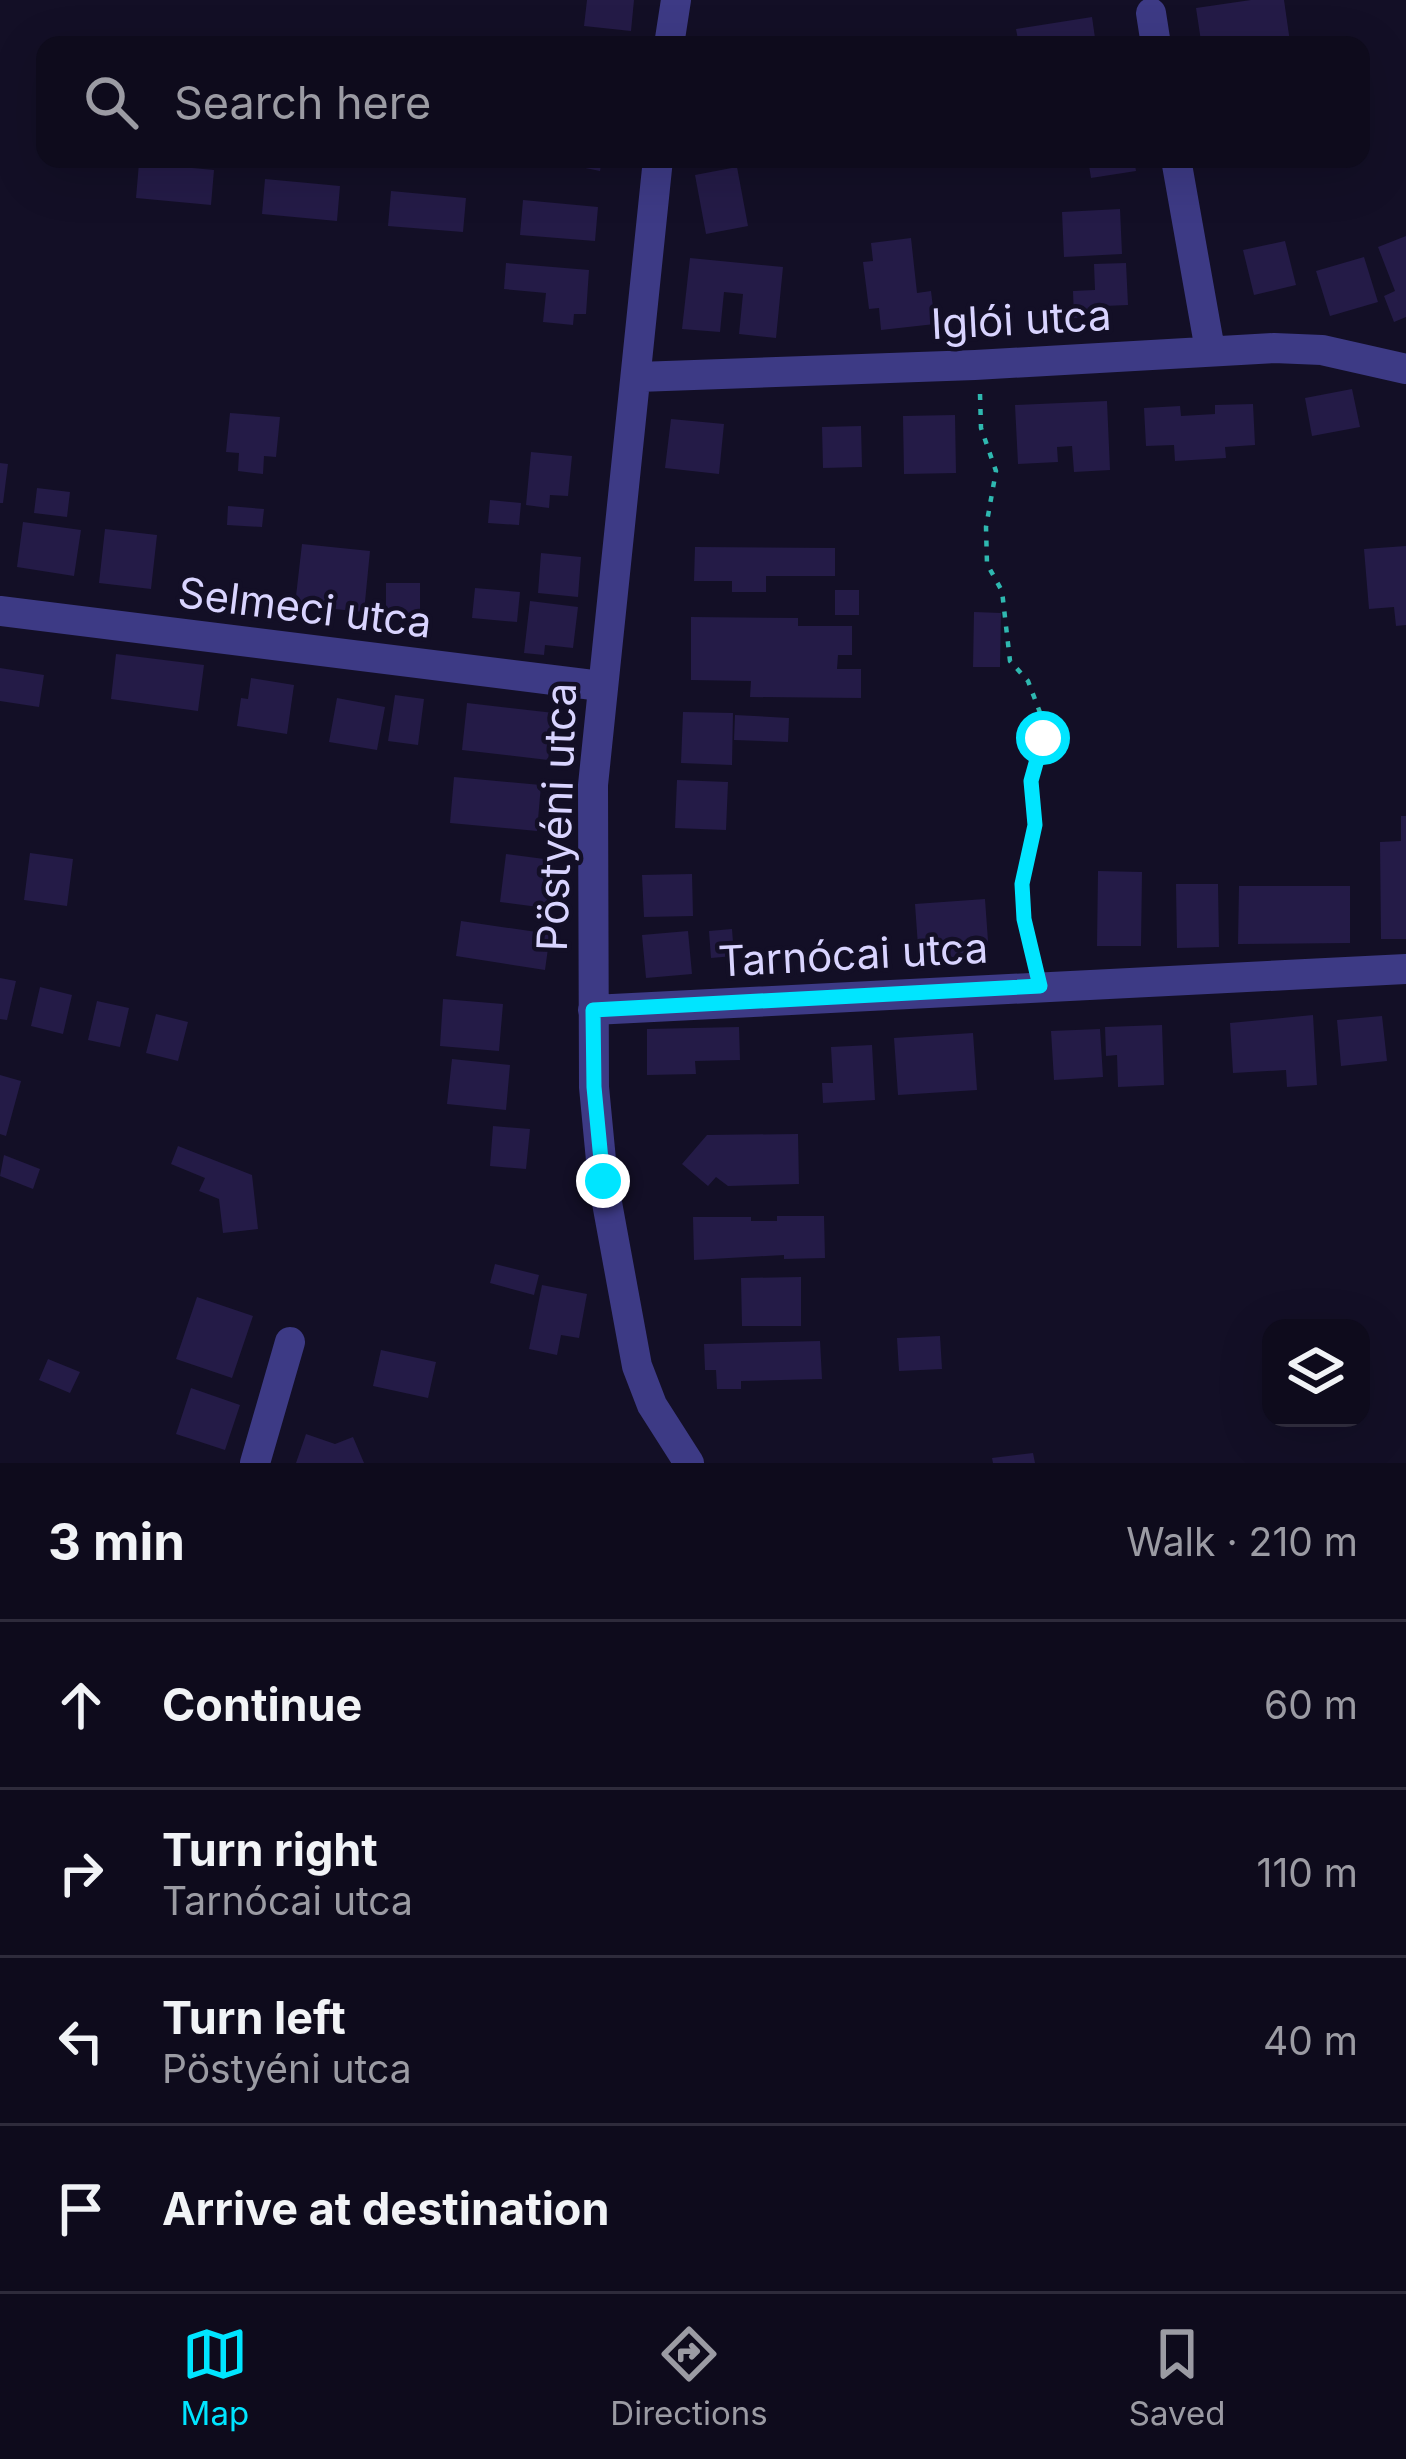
<!DOCTYPE html>
<meta charset="utf-8">
<style>
body{margin:0;font-family:Inter,sans-serif;background:#1c1929;color:#f1f3f6}
.controls{position:absolute;right:36px;bottom:36px;display:grid;overflow:hidden;border-radius:24px;box-shadow:0 12px 48px #0002}
.controls button{width:108px;height:108px;display:grid;place-items:center;padding:0;border:0;border-bottom:3px solid #2e2b3b;background:#0e0b1c;color:#f1f3f6;font:60px sans-serif}
.stop{position:absolute;width:36px;height:36px;margin:-27px;border:9px solid #00e5ff;border-radius:50%;background:#fff}
.stop.end{background:#00e5ff;border-color:#fff;box-shadow:0 3px 12px #0008}
.list{margin:0;padding:0;list-style:none}
h2{display:flex;justify-content:space-between;align-items:center;height:156px;margin:0;padding:0 48px;font-size:51px}
h2 small{font-size:39px;font-weight:400;color:#9b9ba3}
.list li{display:grid;grid-template-columns:78px 1fr auto;gap:36px;align-items:center;box-sizing:border-box;height:168px;padding:0 48px;border-top:3px solid #2e2b3b}
.list b{display:block;font-size:45px;white-space:nowrap}
.list p{margin:0;font-size:39px;white-space:nowrap;color:#9b9ba3}
.list em{font-size:39px;font-style:normal;color:#9b9ba3}
.icon{flex:none;width:66px;height:66px;fill:none;stroke:currentColor;stroke-width:2;stroke-linecap:round;stroke-linejoin:round}
.map{position:relative;flex:none;width:1406px;height:1463px;overflow:hidden}
.search{position:absolute;background:#0e0b1c;box-shadow:0 12px 48px #0002;left:36px;right:36px;top:36px;height:132px;display:flex;align-items:center;gap:30px;box-sizing:border-box;padding:0 42px;border-radius:24px;color:#9b9ba3;font-size:45px}
.sheet{height:828px;background:#0e0b1c}
nav{display:flex;justify-content:space-around;align-items:center;box-sizing:border-box;height:168px;border-top:3px solid #2e2b3b;background:#0e0b1c;font-size:33px;color:#9b9ba3}
nav a{display:grid;justify-items:center;gap:6px}
nav .on{color:#00e5ff}
.map>svg:first-child{display:block}
</style>
<div class="map">
<svg width="1406" height="1463" viewBox="0 0 1406 1463">
<rect width="100%" height="100%" fill="#130f26"/>
<path fill="#241b47" d="M 587,0 L 634,0 L 631,31 L 584,26 Z
M 1251,0 L 1284,0 L 1290,42 L 1237,45 L 1236,36 L 1201,41 L 1196,8 Z
M 1092,17 L 1096,45 L 1019,45 L 1016,29 Z
M 542,159 L 602,159 L 600,171 Z
M 1088,159 L 1134,159 L 1136,171 L 1091,178 Z
M 139,163 L 214,170 L 211,205 L 136,198 Z
M 737,167 L 748,226 L 706,234 L 695,175 Z
M 265,179 L 340,186 L 337,221 L 262,214 Z
M 391,191 L 466,198 L 463,232 L 388,226 Z
M 523,200 L 598,207 L 595,241 L 520,235 Z
M 1120,209 L 1122,254 L 1064,257 L 1062,212 Z
M 1406,236 L 1406,317 L 1394,322 L 1384,296 L 1395,291 L 1378,247 Z
M 911,238 L 917,293 L 931,291 L 935,324 L 881,330 L 879,308 L 869,309 L 863,262 L 873,261 L 871,243 Z
M 1285,241 L 1296,285 L 1254,295 L 1243,250 Z
M 1364,257 L 1378,302 L 1330,316 L 1316,271 Z
M 690,258 L 783,267 L 776,338 L 739,334 L 743,294 L 724,292 L 720,332 L 682,329 Z
M 506,263 L 589,270 L 586,314 L 574,314 L 573,325 L 543,322 L 546,293 L 504,289 Z
M 1126,263 L 1128,305 L 1104,306 L 1104,317 L 1074,318 L 1073,291 L 1095,290 L 1094,264 Z
M 1352,389 L 1360,427 L 1312,436 L 1305,398 Z
M 1107,401 L 1110,470 L 1074,472 L 1072,446 L 1057,447 L 1058,462 L 1018,464 L 1015,405 Z
M 1253,404 L 1255,445 L 1225,447 L 1226,458 L 1175,461 L 1174,445 L 1146,446 L 1144,408 L 1180,406 L 1181,416 L 1215,414 L 1215,405 Z
M 230,413 L 280,417 L 276,457 L 264,456 L 263,474 L 238,471 L 239,453 L 226,452 Z
M 955,415 L 956,473 L 904,474 L 903,416 Z
M 671,419 L 724,424 L 719,474 L 665,468 Z
M 861,426 L 862,467 L 823,468 L 822,427 Z
M 531,452 L 572,456 L 568,496 L 550,495 L 549,508 L 526,505 Z
M 0,463 L 8,464 L 3,503 L 0,503 Z
M 37,488 L 70,492 L 67,517 L 34,513 Z
M 490,500 L 521,503 L 519,525 L 488,523 Z
M 228,506 L 264,509 L 262,527 L 227,525 Z
M 23,522 L 81,530 L 74,576 L 17,567 Z
M 105,529 L 157,535 L 151,589 L 99,583 Z
M 302,544 L 370,551 L 364,612 L 295,605 Z
M 1406,546 L 1406,625 L 1396,626 L 1394,607 L 1369,609 L 1364,549 Z
M 695,547 L 835,548 L 835,576 L 766,576 L 766,592 L 732,592 L 732,581 L 694,581 Z
M 541,553 L 581,557 L 578,597 L 538,593 Z
M 386,583 L 420,583 L 420,616 L 386,617 Z
M 475,588 L 520,592 L 517,622 L 472,618 Z
M 835,590 L 859,590 L 859,615 L 835,615 Z
M 530,601 L 578,607 L 573,648 L 545,645 L 544,655 L 524,653 Z
M 974,612 L 1001,613 L 1000,667 L 973,667 Z
M 691,617 L 798,618 L 798,626 L 852,626 L 852,655 L 838,655 L 837,669 L 861,669 L 861,698 L 750,697 L 751,681 L 691,680 Z
M 116,654 L 204,665 L 198,711 L 111,699 Z
M 0,668 L 44,675 L 39,707 L 0,701 Z
M 251,678 L 294,685 L 287,734 L 237,726 L 241,698 L 248,699 Z
M 395,695 L 424,699 L 418,745 L 388,741 Z
M 337,698 L 385,707 L 377,750 L 329,742 Z
M 467,703 L 554,713 L 548,760 L 462,750 Z
M 683,712 L 733,713 L 732,765 L 681,763 Z
M 735,715 L 789,718 L 788,742 L 734,740 Z
M 454,777 L 541,785 L 537,831 L 450,823 Z
M 677,780 L 728,782 L 726,830 L 675,828 Z
M 1401,816 L 1406,816 L 1406,939 L 1381,939 L 1380,842 L 1401,841 Z
M 30,853 L 73,859 L 67,906 L 24,900 Z
M 506,854 L 552,860 L 546,908 L 500,902 Z
M 1098,871 L 1142,872 L 1141,946 L 1097,946 Z
M 692,874 L 693,916 L 644,917 L 642,875 Z
M 1176,884 L 1218,884 L 1219,947 L 1177,948 Z
M 1239,886 L 1350,886 L 1350,943 L 1238,944 Z
M 985,899 L 989,955 L 919,960 L 915,904 Z
M 461,921 L 550,934 L 545,970 L 456,956 Z
M 732,929 L 734,956 L 711,958 L 709,931 Z
M 688,931 L 692,974 L 646,978 L 642,935 Z
M 0,978 L 16,981 L 7,1020 L 0,1019 Z
M 40,987 L 72,995 L 63,1034 L 31,1026 Z
M 443,999 L 503,1004 L 499,1051 L 440,1046 Z
M 97,1001 L 129,1008 L 120,1047 L 88,1040 Z
M 156,1014 L 188,1022 L 178,1061 L 146,1053 Z
M 1313,1015 L 1317,1085 L 1287,1087 L 1286,1070 L 1233,1073 L 1230,1023 Z
M 1382,1016 L 1387,1061 L 1341,1066 L 1337,1020 Z
M 1162,1025 L 1164,1085 L 1118,1087 L 1117,1055 L 1106,1056 L 1105,1027 Z
M 739,1027 L 740,1060 L 695,1061 L 696,1074 L 647,1075 L 647,1029 Z
M 1100,1029 L 1103,1077 L 1054,1080 L 1051,1031 Z
M 973,1033 L 977,1090 L 898,1095 L 894,1038 Z
M 872,1045 L 875,1100 L 823,1103 L 822,1083 L 833,1083 L 831,1047 Z
M 452,1059 L 510,1065 L 506,1110 L 447,1104 Z
M 0,1075 L 21,1081 L 6,1136 L 0,1134 Z
M 493,1126 L 530,1129 L 526,1169 L 490,1166 Z
M 798,1134 L 799,1184 L 728,1186 L 716,1177 L 708,1186 L 682,1164 L 707,1135 Z
M 178,1146 L 252,1175 L 258,1229 L 223,1233 L 219,1199 L 199,1191 L 205,1178 L 171,1164 Z
M 4,1155 L 40,1169 L 33,1189 L 0,1176 Z
M 777,1216 L 824,1216 L 825,1258 L 784,1259 L 784,1255 L 694,1260 L 693,1217 L 751,1217 L 751,1221 L 777,1221 Z
M 495,1264 L 539,1275 L 534,1295 L 490,1283 Z
M 801,1277 L 801,1326 L 742,1326 L 741,1278 Z
M 542,1285 L 587,1294 L 579,1338 L 561,1335 L 557,1355 L 529,1349 Z
M 197,1297 L 253,1316 L 232,1378 L 176,1359 Z
M 940,1336 L 942,1369 L 899,1371 L 897,1338 Z
M 820,1341 L 822,1379 L 741,1381 L 741,1389 L 717,1389 L 716,1370 L 705,1370 L 704,1344 Z
M 381,1350 L 436,1362 L 428,1398 L 373,1386 Z
M 48,1359 L 80,1372 L 70,1393 L 39,1380 Z
M 191,1388 L 240,1405 L 225,1450 L 176,1434 Z
M 306,1434 L 335,1444 L 353,1437 L 364,1463 L 296,1463 Z
M 1033,1453 L 1035,1463 L 993,1463 L 992,1458 Z"/>
<g fill="none" stroke-linecap="round" stroke-linejoin="round">
<path stroke="#2fb8b0" stroke-width="4.5" stroke-dasharray="6 9" stroke-linecap="butt" d="M 980,394 L 981,428 L 996,471 L 986,527 L 987,564 L 1002,591 L 1010,661 L 1028,681 L 1044,723 L 1031,781 L 1035,825 L 1022,884 L 1024,919 L 1035,960"/>
<path stroke="#3d3a85" stroke-width="30" d="M 1151,13 L 1156,45
M 669,45 L 676,0
M 658,159 L 593,785 L 594,1087 L 603,1181 L 637,1366 L 652,1405 L 689,1463
M 1176,159 L 1210,350
M 638,377 L 975,365 L 1274,348 L 1322,350 L 1406,369
M 0,611 L 601,686
M 593,1010 L 1406,969
M 255,1463 L 290,1342"/>
</g>
<g fill="none" stroke-linecap="round" stroke-linejoin="round">
<path stroke="#00e5ff" stroke-width="15" d="M 603,1181 L 594,1087 L 593,1010 L 1040,986 L 1024,919 L 1022,884 L 1035,825 L 1031,781 L 1043,738"/>
</g>
<g text-anchor="middle" dominant-baseline="central" stroke-width="9" stroke-linejoin="round" paint-order="stroke">
<g font-size="42" fill="#d9d4ff" stroke="#130f26">
<text transform="translate(1021 319) rotate(-3)">Iglói utca</text>
<text transform="translate(305 607) rotate(7)">Selmeci utca</text>
<text transform="translate(556 817) rotate(-88)">Pöstyéni utca</text>
<text transform="translate(853 954) rotate(-3)">Tarnócai utca</text>
</g>
</g>
</svg>
<div class="controls">
<button><svg class="icon" aria-label="layers" viewBox="0 0 24 24"><path d="M12 4l9 5-9 5-9-5zM3 14l9 5 9-5"/></svg></button>
</div>
<div class="stop" style="left:1043px;top:738px"></div>
<div class="stop end" style="left:603px;top:1181px"></div>
<div class="search"><svg class="icon" aria-label="search" viewBox="0 0 24 24"><circle cx="10" cy="10" r="6"/><path d="M15 15l6 6"/></svg>Search here</div>
</div>
<section class="sheet">
<h2>3 min<small>Walk · 210 m</small></h2>
<ul class="list">
<li><svg class="icon" aria-label="ahead" viewBox="0 0 24 24"><path d="M12 20V5M6 11l6-6 6 6"/></svg><div><b>Continue</b></div><em>60 m</em></li>
<li><svg class="icon" aria-label="right" viewBox="0 0 24 24"><path d="M7 20v-9h11M14 6l5 5-5 5"/></svg><div><b>Turn right</b><p>Tarnócai utca</p></div><em>110 m</em></li>
<li><svg class="icon" aria-label="left" viewBox="0 0 24 24"><path d="M17 20v-9H6M10 6l-5 5 5 5"/></svg><div><b>Turn left</b><p>Pöstyéni utca</p></div><em>40 m</em></li>
<li><svg class="icon" aria-label="arrive" viewBox="0 0 24 24"><path d="M6 21V4h12l-3 4 3 4H6"/></svg><div><b>Arrive at destination</b></div></li>
</ul>
</section>
<nav>
<a class="on"><svg class="icon" aria-label="map" viewBox="0 0 24 24"><path d="M3 6l6-2 6 2 6-2v14l-6 2-6-2-6 2zM9 4v14M15 6v14"/></svg>Map</a>
<a><svg class="icon" aria-label="directions" viewBox="0 0 24 24"><path d="M12 3l9 9-9 9-9-9zM9 14v-3h6M13 9l2 2-2 2"/></svg>Directions</a>
<a><svg class="icon" aria-label="saved" viewBox="0 0 24 24"><path d="M7 4h10v16l-5-4-5 4z"/></svg>Saved</a>
</nav>
